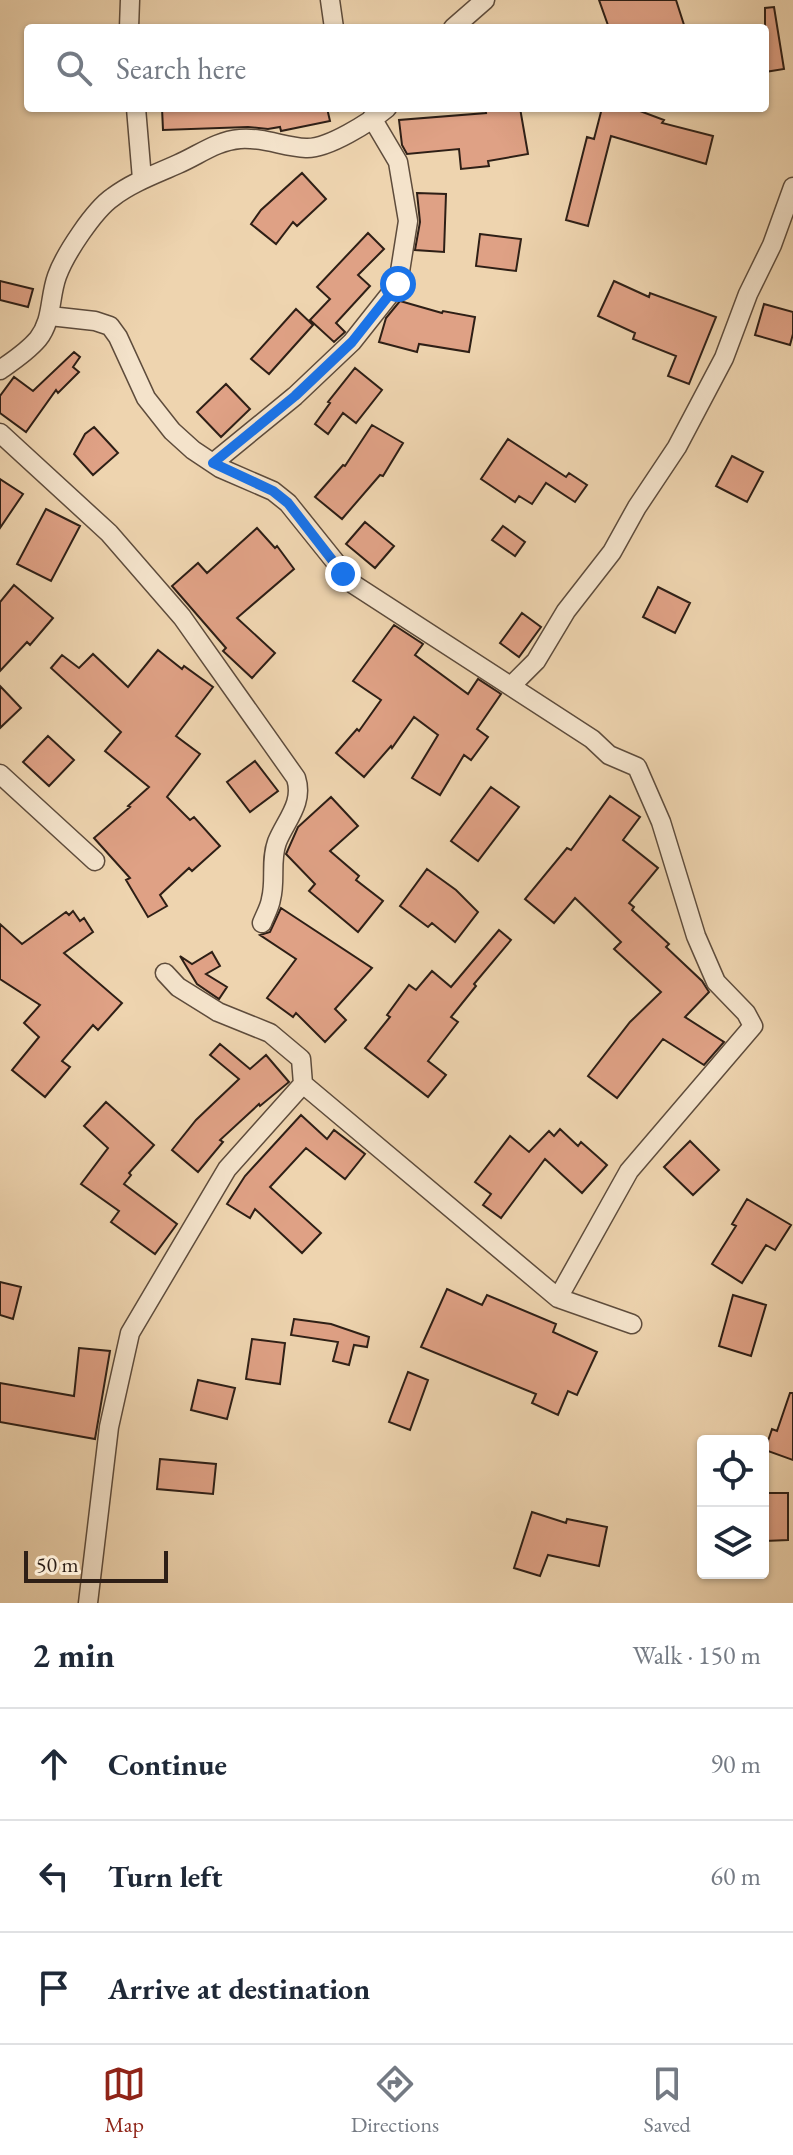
<!DOCTYPE html>
<meta charset="utf-8">
<style>
body{margin:0;font-family:"EB Garamond",serif;background:#f6f6f7;color:#1f2937}
.controls{position:absolute;right:24px;bottom:24px;display:grid;overflow:hidden;border-radius:8px;box-shadow:0 2px 6px #0004}
.controls button{width:72px;height:72px;display:grid;place-items:center;padding:0;border:0;border-bottom:2px solid #e0e1e3;background:#fff;color:#1f2937;font:40px sans-serif}
.scale{position:absolute;left:24px;bottom:20px;width:144px;box-sizing:border-box;padding-left:8px;border:4px solid #2e1f16;border-top:0;font-size:22px;line-height:28px;white-space:nowrap;color:#2e1f16;-webkit-text-stroke:6px #f4e3cb;paint-order:stroke}
.stop{position:absolute;width:24px;height:24px;margin:-18px;border:6px solid #1a73e8;border-radius:50%;background:#fff}
.stop.end{background:#1a73e8;border-color:#fff;box-shadow:0 2px 8px #0008}
.list{margin:0;padding:0;list-style:none}
h2{display:flex;justify-content:space-between;align-items:center;height:104px;margin:0;padding:0 32px;font-size:34px}
h2 small{font-size:26px;font-weight:400;color:#747a83}
.list li{display:grid;grid-template-columns:52px 1fr auto;gap:24px;align-items:center;box-sizing:border-box;height:112px;padding:0 32px;border-top:2px solid #e0e1e3}
.list b{display:block;font-size:30px;white-space:nowrap}
.list em{font-size:26px;font-style:normal;color:#747a83}
.icon{flex:none;width:44px;height:44px;fill:none;stroke:currentColor;stroke-width:2;stroke-linecap:round;stroke-linejoin:round}
.map{position:relative;flex:none;width:793px;height:1603px;overflow:hidden}
.search{position:absolute;background:#fff;box-shadow:0 2px 6px #0004;left:24px;right:24px;top:24px;height:88px;display:flex;align-items:center;gap:20px;box-sizing:border-box;padding:0 28px;border-radius:8px;color:#747a83;font-size:30px}
.sheet{height:440px;background:#fff}
nav{display:flex;justify-content:space-around;align-items:center;box-sizing:border-box;height:112px;border-top:2px solid #e0e1e3;background:#fff;font-size:22px;color:#747a83}
nav a{display:grid;justify-items:center;gap:4px}
nav .on{color:#8f2418}
.map>svg:first-child{display:block}
</style>
<div class="map">
<svg width="793" height="1603" viewBox="0 0 793 1603">
<rect width="100%" height="100%" fill="#eed4af"/>
<filter id="stains"><feTurbulence type="fractalNoise" baseFrequency=".0025" numOctaves="4"/><feColorMatrix values="0 0 0 0 .2 0 0 0 0 .09 0 0 0 0 .02 0 0 0 .5 -.17"/></filter>
<radialGradient id="worn" r=".72"><stop offset=".6" stop-color="#630" stop-opacity="0"/><stop offset="1" stop-color="#630" stop-opacity=".3"/></radialGradient>
<path fill="#dfa185" stroke="#2e1f16" stroke-width="2" d="M 599,0 L 676,0 L 685,28 L 609,28 Z
M 774,7 L 784,69 L 765,72 L 765,8 Z
M 162,108 L 327,108 L 330,121 L 281,131 L 280,127 L 268,129 L 248,127 L 163,130 Z
M 485,108 L 520,108 L 528,154 L 488,161 L 489,166 L 461,169 L 459,149 L 407,154 L 402,145 L 399,120 L 486,113 Z
M 602,108 L 632,108 L 664,120 L 662,123 L 713,136 L 706,164 L 611,136 L 588,226 L 566,220 L 587,137 L 594,139 Z
M 302,173 L 326,199 L 297,226 L 293,222 L 276,244 L 251,224 L 261,210 Z
M 417,193 L 446,194 L 444,252 L 415,250 L 420,222 Z
M 368,233 L 384,249 L 358,275 L 370,286 L 336,323 L 345,332 L 334,342 L 310,320 L 330,299 L 317,287 Z
M 480,234 L 521,239 L 516,271 L 476,266 Z
M 0,281 L 33,289 L 28,307 L 0,300 Z
M 614,281 L 649,297 L 650,293 L 716,317 L 689,384 L 668,376 L 676,356 L 633,339 L 635,333 L 598,316 Z
M 400,301 L 442,313 L 443,311 L 475,317 L 469,352 L 419,344 L 417,352 L 379,342 L 386,318 Z
M 764,304 L 793,312 L 793,334 L 790,345 L 755,335 Z
M 296,309 L 313,325 L 269,374 L 251,359 Z
M 74,352 L 80,357 L 73,367 L 79,372 L 58,393 L 56,390 L 26,432 L 0,413 L 0,396 L 14,377 L 33,391 Z
M 355,368 L 382,390 L 356,423 L 343,413 L 328,434 L 315,424 L 330,403 L 328,402 Z
M 226,384 L 250,409 L 221,437 L 197,412 Z
M 372,425 L 403,443 L 383,476 L 380,475 L 342,519 L 315,497 L 343,465 L 345,466 Z
M 94,427 L 118,453 L 93,475 L 74,454 L 85,434 Z
M 508,439 L 566,477 L 569,473 L 587,485 L 575,502 L 546,483 L 532,504 L 519,496 L 515,502 L 481,479 Z
M 732,456 L 763,472 L 747,502 L 716,486 Z
M 0,479 L 23,494 L 0,528 Z
M 46,509 L 80,526 L 51,581 L 17,564 Z
M 365,522 L 394,546 L 375,568 L 346,544 Z
M 503,526 L 525,542 L 515,556 L 492,540 Z
M 257,528 L 275,548 L 277,546 L 294,569 L 237,618 L 275,653 L 252,678 L 223,651 L 226,648 L 172,586 L 198,563 L 207,573 Z
M 14,585 L 53,618 L 30,645 L 27,642 L 0,671 L 0,602 Z
M 658,587 L 690,603 L 675,633 L 643,617 Z
M 522,613 L 541,627 L 519,657 L 500,643 Z
M 394,625 L 423,644 L 415,655 L 468,694 L 478,679 L 501,694 L 477,729 L 488,737 L 471,760 L 464,755 L 440,795 L 412,778 L 438,735 L 414,717 L 392,748 L 391,746 L 364,777 L 336,753 L 357,729 L 359,731 L 381,700 L 353,681 Z
M 158,650 L 182,669 L 184,666 L 213,687 L 176,736 L 200,754 L 167,797 L 190,820 L 194,817 L 220,846 L 192,871 L 189,868 L 160,895 L 167,906 L 148,917 L 126,880 L 130,878 L 94,838 L 130,807 L 128,806 L 149,787 L 105,751 L 121,732 L 51,668 L 62,655 L 79,668 L 93,654 L 128,687 Z
M 0,686 L 21,708 L 0,728 Z
M 48,736 L 74,760 L 49,786 L 23,762 Z
M 255,761 L 278,791 L 250,812 L 227,782 Z
M 491,787 L 519,807 L 478,861 L 451,841 Z
M 610,796 L 640,817 L 623,840 L 658,868 L 629,903 L 634,907 L 632,910 L 669,944 L 666,947 L 702,981 L 709,992 L 685,1017 L 724,1042 L 704,1065 L 663,1039 L 617,1098 L 588,1076 L 630,1022 L 661,992 L 614,949 L 621,942 L 575,898 L 554,923 L 525,899 L 567,848 L 571,850 Z
M 331,797 L 358,826 L 330,851 L 359,876 L 356,880 L 383,901 L 358,932 L 309,891 L 315,884 L 286,854 L 298,827 Z
M 427,869 L 456,890 L 478,912 L 455,942 L 432,923 L 428,927 L 400,906 Z
M 281,908 L 372,968 L 335,1009 L 346,1020 L 325,1042 L 296,1013 L 293,1017 L 267,998 L 296,959 L 260,935 L 270,932 Z
M 73,911 L 80,921 L 84,918 L 93,932 L 64,953 L 122,1003 L 98,1030 L 93,1025 L 62,1061 L 70,1067 L 45,1097 L 12,1070 L 39,1037 L 24,1023 L 40,1005 L 0,979 L 0,924 L 22,944 L 66,912 L 69,915 Z
M 499,930 L 511,940 L 474,984 L 476,986 L 451,1017 L 458,1022 L 428,1061 L 446,1075 L 428,1097 L 365,1048 L 390,1017 L 387,1015 L 409,985 L 416,990 L 432,971 L 451,987 Z
M 212,952 L 220,966 L 206,974 L 227,987 L 219,999 L 197,984 L 180,956 L 192,964 Z
M 220,1044 L 250,1069 L 266,1055 L 289,1082 L 260,1106 L 259,1104 L 220,1140 L 223,1142 L 198,1172 L 172,1150 L 196,1120 L 239,1079 L 210,1055 Z
M 106,1102 L 154,1145 L 129,1173 L 131,1175 L 124,1184 L 177,1224 L 155,1254 L 111,1222 L 119,1211 L 81,1184 L 108,1148 L 84,1126 Z
M 301,1115 L 327,1139 L 334,1130 L 365,1154 L 345,1179 L 306,1148 L 270,1187 L 321,1233 L 302,1253 L 255,1209 L 250,1218 L 227,1204 L 245,1176 Z
M 560,1129 L 578,1146 L 581,1142 L 607,1165 L 582,1193 L 545,1159 L 501,1218 L 483,1205 L 491,1194 L 475,1182 L 510,1136 L 529,1152 L 549,1131 L 554,1136 Z
M 690,1141 L 719,1170 L 693,1195 L 664,1167 Z
M 747,1199 L 791,1225 L 775,1250 L 766,1245 L 742,1283 L 712,1264 L 736,1226 L 732,1224 Z
M 0,1282 L 21,1287 L 13,1319 L 0,1315 Z
M 447,1289 L 482,1305 L 487,1295 L 556,1324 L 553,1332 L 597,1352 L 577,1395 L 568,1391 L 558,1415 L 532,1403 L 536,1394 L 421,1347 Z
M 733,1295 L 766,1305 L 751,1356 L 719,1346 Z
M 294,1319 L 331,1324 L 369,1337 L 367,1347 L 354,1345 L 349,1365 L 333,1361 L 338,1342 L 291,1335 Z
M 252,1339 L 285,1343 L 280,1384 L 246,1379 Z
M 79,1348 L 110,1351 L 95,1439 L 0,1422 L 0,1383 L 74,1396 Z
M 408,1372 L 428,1380 L 410,1430 L 389,1422 Z
M 198,1380 L 235,1388 L 227,1419 L 191,1410 Z
M 790,1393 L 793,1393 L 793,1460 L 765,1450 L 772,1429 L 777,1431 Z
M 160,1459 L 216,1464 L 213,1494 L 157,1489 Z
M 763,1493 L 788,1493 L 788,1540 L 765,1541 Z
M 532,1512 L 566,1523 L 567,1519 L 607,1527 L 599,1566 L 548,1555 L 540,1576 L 514,1568 Z"/>
<g fill="none" stroke-linecap="round" stroke-linejoin="round">
<defs>
<path id="street" d="M 330,0 L 334,28
M 129,28 L 130,0
M 453,28 L 485,0
M 136,108 L 142,179
M 50,316 L 95,321 L 110,326 L 118,337 L 146,398 L 172,431 L 193,450 L 220,468 L 273,491 L 288,503 L 353,584 L 592,739 L 609,755 L 637,767 L 661,822 L 696,936 L 716,982 L 746,1013 L 753,1026 L 629,1171 L 558,1298
M 0,370 C 13,361 27,352 38,339 C 53,320 49,298 57,276 C 65,254 94,210 113,197 C 133,182 156,174 178,164 C 199,155 216,141 240,139 C 263,137 284,147 306,148 C 328,149 370,122 387,108
M 0,433 L 109,533 L 182,617 L 296,778 C 304,803 286,820 277,842 C 270,861 276,880 271,899 C 270,907 265,915 262,923
M 213,463 L 295,396 L 352,342 L 398,284 L 408,221 L 398,162 L 372,118
M 511,686 L 536,661 L 566,611 L 612,552 L 637,507 L 677,447 L 724,358 L 748,294 L 772,245 L 793,187
M 0,774 L 95,861
M 165,973 L 178,987 L 218,1012 L 270,1033 L 301,1059 L 303,1084 L 558,1298 L 632,1324
M 88,1603 L 109,1427 L 130,1333 L 227,1169 L 303,1084"/>
</defs>
<use href="#street" stroke="#5e4c3c" stroke-width="21"/>
<use href="#street" stroke="#f4e3cb" stroke-width="18"/>
</g>
<g fill="none" stroke-linecap="round" stroke-linejoin="round">
<path stroke="#1a73e8" stroke-width="10" d="M 343,574 L 288,503 L 273,491 L 213,463 L 295,396 L 352,342 L 398,284"/>
</g>
<rect width="100%" height="100%" filter="url(#stains)"/>
<rect width="100%" height="100%" fill="url(#worn)"/>
</svg>
<div class="controls">
<button><svg class="icon" aria-label="locate" viewBox="0 0 24 24"><circle cx="12" cy="12" r="6"/><path d="M12 2v4M12 18v4M2 12h4M18 12h4"/></svg></button>
<button><svg class="icon" aria-label="layers" viewBox="0 0 24 24"><path d="M12 4l9 5-9 5-9-5zM3 14l9 5 9-5"/></svg></button>
</div>
<div class="scale">50 m</div>
<div class="stop" style="left:398px;top:284px"></div>
<div class="stop end" style="left:343px;top:574px"></div>
<div class="search"><svg class="icon" aria-label="search" viewBox="0 0 24 24"><circle cx="10" cy="10" r="6"/><path d="M15 15l6 6"/></svg>Search here</div>
</div>
<section class="sheet">
<h2>2 min<small>Walk · 150 m</small></h2>
<ul class="list">
<li><svg class="icon" aria-label="ahead" viewBox="0 0 24 24"><path d="M12 20V5M6 11l6-6 6 6"/></svg><div><b>Continue</b></div><em>90 m</em></li>
<li><svg class="icon" aria-label="left" viewBox="0 0 24 24"><path d="M17 20v-9H6M10 6l-5 5 5 5"/></svg><div><b>Turn left</b></div><em>60 m</em></li>
<li><svg class="icon" aria-label="arrive" viewBox="0 0 24 24"><path d="M6 21V4h12l-3 4 3 4H6"/></svg><div><b>Arrive at destination</b></div></li>
</ul>
</section>
<nav>
<a class="on"><svg class="icon" aria-label="map" viewBox="0 0 24 24"><path d="M3 6l6-2 6 2 6-2v14l-6 2-6-2-6 2zM9 4v14M15 6v14"/></svg>Map</a>
<a><svg class="icon" aria-label="directions" viewBox="0 0 24 24"><path d="M12 3l9 9-9 9-9-9zM9 14v-3h6M13 9l2 2-2 2"/></svg>Directions</a>
<a><svg class="icon" aria-label="saved" viewBox="0 0 24 24"><path d="M7 4h10v16l-5-4-5 4z"/></svg>Saved</a>
</nav>
